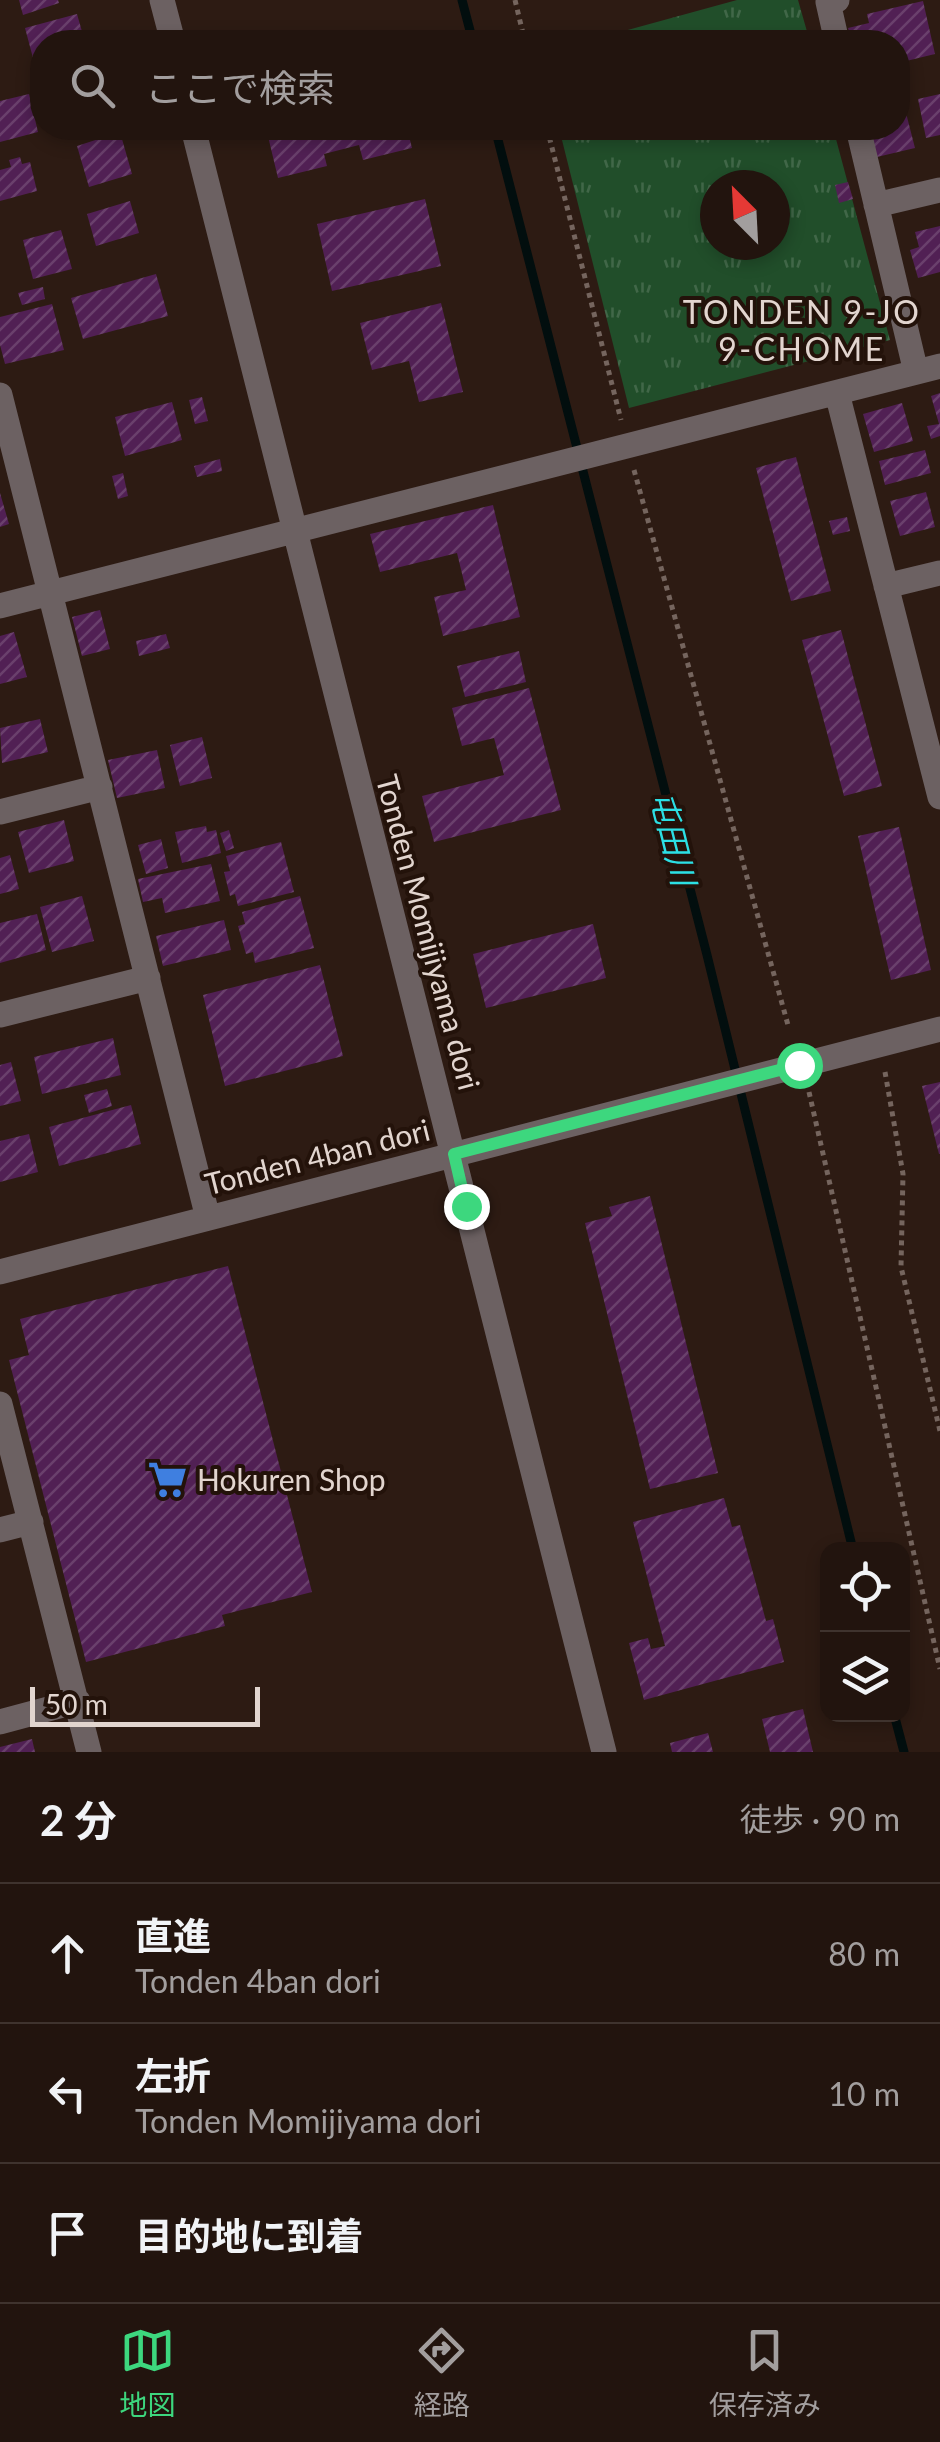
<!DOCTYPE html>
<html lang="ja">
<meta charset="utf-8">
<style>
body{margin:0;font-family:Lato,"Noto Sans JP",sans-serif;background:#2e211c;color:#f1f3f6}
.controls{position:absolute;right:30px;bottom:30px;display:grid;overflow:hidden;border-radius:20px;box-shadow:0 5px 15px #0003}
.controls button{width:90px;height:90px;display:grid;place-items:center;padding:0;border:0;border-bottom:2px solid #3f332e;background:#22140e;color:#f1f3f6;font:50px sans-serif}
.compass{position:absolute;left:700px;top:170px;width:90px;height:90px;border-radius:50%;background:#22140e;box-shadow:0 5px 15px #0003;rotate:336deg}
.scale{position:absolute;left:30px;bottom:25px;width:230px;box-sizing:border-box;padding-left:10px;border:5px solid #e2d5cf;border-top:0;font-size:28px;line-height:35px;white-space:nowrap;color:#e2d5cf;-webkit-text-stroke:8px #23120a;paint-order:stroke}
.stop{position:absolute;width:30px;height:30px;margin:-22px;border:8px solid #3dd77e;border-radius:50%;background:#fff}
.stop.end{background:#3dd77e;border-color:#fff;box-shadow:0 2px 10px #0008}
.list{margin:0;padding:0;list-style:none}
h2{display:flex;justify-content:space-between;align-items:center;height:130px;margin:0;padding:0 40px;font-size:42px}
h2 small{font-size:32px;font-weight:400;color:#a29e9e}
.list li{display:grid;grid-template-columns:65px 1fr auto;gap:30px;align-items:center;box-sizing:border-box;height:140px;padding:0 40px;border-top:2px solid #3f332e}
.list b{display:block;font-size:38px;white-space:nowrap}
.list p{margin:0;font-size:32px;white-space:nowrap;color:#a29e9e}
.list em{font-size:32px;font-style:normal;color:#a29e9e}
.icon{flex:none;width:55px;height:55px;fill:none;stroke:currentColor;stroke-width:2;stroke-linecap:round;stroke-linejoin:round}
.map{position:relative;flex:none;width:940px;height:1752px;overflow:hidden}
.search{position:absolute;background:#22140e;box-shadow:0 5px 15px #0003;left:30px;right:30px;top:30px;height:110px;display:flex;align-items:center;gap:25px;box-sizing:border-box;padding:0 35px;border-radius:40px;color:#a29e9e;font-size:38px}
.sheet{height:550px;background:#22140e}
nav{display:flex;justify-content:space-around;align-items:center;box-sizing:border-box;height:140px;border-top:2px solid #3f332e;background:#22140e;font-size:28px;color:#a29e9e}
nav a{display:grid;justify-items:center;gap:5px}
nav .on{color:#3dd77e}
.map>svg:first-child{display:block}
</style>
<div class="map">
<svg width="940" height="1752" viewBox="0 0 940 1752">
<defs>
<pattern id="park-tufts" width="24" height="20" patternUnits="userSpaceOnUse" patternTransform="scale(2.5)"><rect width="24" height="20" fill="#214e2a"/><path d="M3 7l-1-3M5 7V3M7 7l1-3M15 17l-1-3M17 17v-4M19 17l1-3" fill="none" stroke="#416748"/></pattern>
<pattern id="building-hatch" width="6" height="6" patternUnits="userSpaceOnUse" patternTransform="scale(2.5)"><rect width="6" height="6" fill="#512054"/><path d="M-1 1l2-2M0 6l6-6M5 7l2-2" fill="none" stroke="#6a406c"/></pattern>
</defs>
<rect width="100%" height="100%" fill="#2d1b13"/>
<path fill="url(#park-tufts)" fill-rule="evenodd" d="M 737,0 L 798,0 L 810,42 L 584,42 Z
M 559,128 L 833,128 L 890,340 L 629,408 ZM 715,185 L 775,185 L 775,245 L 715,245 Z"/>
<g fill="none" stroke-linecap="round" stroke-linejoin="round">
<path stroke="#020e0e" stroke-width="9" d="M 462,0 L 473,42
M 495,128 L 707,955 L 853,1550
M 894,1714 L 904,1752"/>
</g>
<path fill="url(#building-hatch)" d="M 19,0 L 58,0 L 59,3 L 23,15 Z
M 923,1 L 935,54 L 898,63 L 898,42 L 852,42 L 848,28 L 869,23 L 867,14 Z
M 77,14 L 85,42 L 42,42 L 42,72 L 37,73 L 25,28 Z
M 29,94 L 38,132 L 0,142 L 0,101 Z
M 940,94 L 940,135 L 926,138 L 918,99 Z
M 906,113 L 915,148 L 877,157 L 870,128 L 898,128 L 898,115 Z
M 266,128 L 407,128 L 412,148 L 363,160 L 359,145 L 324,154 L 327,166 L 278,178 Z
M 120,132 L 132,174 L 89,187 L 77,146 Z
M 20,157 L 22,164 L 30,162 L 37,191 L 0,201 L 0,170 L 11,167 L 9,160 Z
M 848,182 L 853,199 L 839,203 L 835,185 Z
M 425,199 L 441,266 L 332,291 L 317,224 Z
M 130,201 L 139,233 L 96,246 L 87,214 Z
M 940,226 L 940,272 L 918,278 L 910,250 L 919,247 L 915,232 Z
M 61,230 L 72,269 L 33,279 L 23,240 Z
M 156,274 L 168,316 L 83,339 L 71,298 Z
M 43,287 L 45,299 L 22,305 L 18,293 Z
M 441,303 L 463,392 L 419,402 L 409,361 L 372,370 L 360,323 Z
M 52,304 L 64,350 L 5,364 L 0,345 L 0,317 Z
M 940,393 L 940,436 L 931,439 L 927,426 L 939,424 L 931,396 Z
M 202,397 L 208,421 L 195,424 L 189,400 Z
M 172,402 L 182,440 L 125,456 L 115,417 Z
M 902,403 L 913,441 L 874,452 L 863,414 Z
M 925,450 L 931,473 L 885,485 L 879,461 Z
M 796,457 L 831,591 L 791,601 L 756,468 Z
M 220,459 L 222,471 L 197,477 L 194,466 Z
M 123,473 L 128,496 L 118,499 L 112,476 Z
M 926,492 L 935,527 L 900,536 L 890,501 Z
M 0,493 L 9,524 L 0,527 Z
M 493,505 L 520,617 L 443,636 L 434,597 L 466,590 L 457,553 L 380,572 L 370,534 Z
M 847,517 L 850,531 L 833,535 L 829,521 Z
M 100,610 L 110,649 L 82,656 L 72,617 Z
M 841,630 L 882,786 L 844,796 L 802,640 Z
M 14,632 L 27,677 L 0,684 L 0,636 Z
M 166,634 L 170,648 L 139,656 L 136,641 Z
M 519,651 L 526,682 L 465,697 L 457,666 Z
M 529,688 L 561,810 L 434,842 L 422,796 L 504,775 L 494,738 L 462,746 L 452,708 Z
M 40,719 L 48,752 L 2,763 L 0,728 Z
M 202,737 L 212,778 L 180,786 L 170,745 Z
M 157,750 L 165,788 L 117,798 L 108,760 Z
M 64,820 L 74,861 L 29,873 L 18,832 Z
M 206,826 L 207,832 L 216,830 L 221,853 L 182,863 L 175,832 Z
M 899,827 L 931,970 L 891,980 L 858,836 Z
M 229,830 L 234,848 L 226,851 L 220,833 Z
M 161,839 L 168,868 L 146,874 L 138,845 Z
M 281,842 L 294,892 L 238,906 L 235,894 L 230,896 L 224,872 L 230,871 L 226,856 Z
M 10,855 L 19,889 L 0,894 L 0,858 Z
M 211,864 L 220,901 L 165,913 L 162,898 L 143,902 L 138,879 Z
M 82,896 L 94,941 L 52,952 L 40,907 Z
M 300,896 L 314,948 L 255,963 L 253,952 L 246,954 L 238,926 L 245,924 L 242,912 Z
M 37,914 L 46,950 L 0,963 L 0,923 Z
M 224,920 L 231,950 L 163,966 L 156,936 Z
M 593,924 L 606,978 L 486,1008 L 473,954 Z
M 320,965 L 343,1056 L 225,1086 L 203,995 Z
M 113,1038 L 121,1075 L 42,1094 L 34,1057 Z
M 11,1062 L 21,1101 L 0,1106 L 0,1065 Z
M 940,1082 L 940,1154 L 939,1154 L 922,1086 Z
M 107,1089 L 112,1106 L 89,1113 L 84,1095 Z
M 131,1105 L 141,1144 L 59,1166 L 49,1127 Z
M 29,1134 L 38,1172 L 0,1182 L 0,1141 Z
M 650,1196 L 718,1473 L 650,1489 L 585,1223 L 612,1216 L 609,1207 Z
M 228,1266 L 312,1592 L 222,1615 L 225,1626 L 86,1662 L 9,1360 L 29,1355 L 20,1319 Z
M 724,1498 L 732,1527 L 740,1525 L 766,1621 L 773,1619 L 784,1662 L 644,1700 L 629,1643 L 648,1638 L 651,1649 L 665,1646 L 633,1522 Z
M 803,1709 L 813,1752 L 770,1752 L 762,1719 Z
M 708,1733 L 713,1752 L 672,1752 L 670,1743 Z
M 32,1739 L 35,1752 L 0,1752 L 0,1747 Z"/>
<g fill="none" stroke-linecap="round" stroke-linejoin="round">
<path stroke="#75655e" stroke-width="5" stroke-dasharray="5 5" stroke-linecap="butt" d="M 515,0 L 525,42
M 547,128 L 621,420
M 634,470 L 788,1025
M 885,1072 L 903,1174 L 901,1267 L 940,1431
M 809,1092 L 940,1669"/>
<path stroke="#6c6162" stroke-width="25" d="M 162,0 L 173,42
M 837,0 L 828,2 L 837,42
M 193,128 C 325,670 468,1210 604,1752
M 858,128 L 916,372
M 876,205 L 940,190
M 837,393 L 940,797
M 0,395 L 208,1218
M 886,586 L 940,573
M 0,606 L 940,366
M 0,812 L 100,787
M 0,1015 L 148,978
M 0,1272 L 940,1029
M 0,1404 L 89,1752
M 0,1530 L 31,1522
M 0,1722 L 78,1701"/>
</g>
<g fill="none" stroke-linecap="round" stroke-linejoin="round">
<path stroke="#3dd77e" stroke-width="12" d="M 466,1206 L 454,1154 L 799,1065"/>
</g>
<defs>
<symbol id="supermarket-bare" viewBox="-9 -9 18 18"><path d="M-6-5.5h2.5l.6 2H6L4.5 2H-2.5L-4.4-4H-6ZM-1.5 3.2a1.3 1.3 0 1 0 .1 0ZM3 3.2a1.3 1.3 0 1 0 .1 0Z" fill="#3f7fe0" stroke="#23120a" stroke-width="2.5" paint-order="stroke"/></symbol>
</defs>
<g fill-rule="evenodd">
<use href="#supermarket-bare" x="140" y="1452" width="55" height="55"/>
</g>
<g text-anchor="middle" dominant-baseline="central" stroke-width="8" stroke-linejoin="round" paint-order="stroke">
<g font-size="30" fill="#e2d5cf" stroke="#23120a">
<text transform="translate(429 932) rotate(75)">Tonden Momijiyama dori</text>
<text transform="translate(317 1156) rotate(-14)">Tonden 4ban dori</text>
</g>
<g font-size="30" fill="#e2d5cf" stroke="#23120a" text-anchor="start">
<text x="197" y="1479">Hokuren Shop</text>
</g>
<g font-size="32" letter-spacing="2.5" fill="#e2d5cf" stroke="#23120a">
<text x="802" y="311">TONDEN 9-JO<tspan x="802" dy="37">9-CHOME</tspan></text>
</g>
<g font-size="32" font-style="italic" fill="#2cdfe4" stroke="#23120a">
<text transform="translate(674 838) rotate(76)">屯田川</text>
</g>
</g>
</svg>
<div class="controls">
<button><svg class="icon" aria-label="locate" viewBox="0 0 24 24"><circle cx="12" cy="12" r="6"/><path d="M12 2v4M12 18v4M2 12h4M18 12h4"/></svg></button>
<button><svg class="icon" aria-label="layers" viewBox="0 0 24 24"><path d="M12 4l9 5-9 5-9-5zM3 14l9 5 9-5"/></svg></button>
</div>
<svg class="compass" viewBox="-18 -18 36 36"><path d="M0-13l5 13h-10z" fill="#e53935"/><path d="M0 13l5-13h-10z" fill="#a29e9e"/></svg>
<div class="scale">50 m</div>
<div class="stop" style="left:799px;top:1065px"></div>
<div class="stop end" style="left:466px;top:1206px"></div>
<div class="search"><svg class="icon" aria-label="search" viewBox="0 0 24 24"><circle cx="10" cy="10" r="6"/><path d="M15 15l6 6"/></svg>ここで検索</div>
</div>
<section class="sheet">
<h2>2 分<small>徒歩 · 90 m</small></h2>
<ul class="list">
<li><svg class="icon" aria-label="ahead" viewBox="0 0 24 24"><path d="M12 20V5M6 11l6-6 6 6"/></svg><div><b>直進</b><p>Tonden 4ban dori</p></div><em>80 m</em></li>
<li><svg class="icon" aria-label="left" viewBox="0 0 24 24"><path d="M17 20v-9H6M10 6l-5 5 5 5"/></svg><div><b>左折</b><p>Tonden Momijiyama dori</p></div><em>10 m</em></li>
<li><svg class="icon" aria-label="arrive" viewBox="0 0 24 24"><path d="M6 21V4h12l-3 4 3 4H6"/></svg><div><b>目的地に到着</b></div></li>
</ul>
</section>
<nav>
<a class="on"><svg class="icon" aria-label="map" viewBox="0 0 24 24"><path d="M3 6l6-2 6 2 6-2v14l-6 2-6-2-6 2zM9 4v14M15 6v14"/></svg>地図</a>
<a><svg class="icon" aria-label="directions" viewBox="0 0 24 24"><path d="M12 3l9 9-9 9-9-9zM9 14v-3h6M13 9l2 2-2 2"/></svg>経路</a>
<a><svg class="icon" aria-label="saved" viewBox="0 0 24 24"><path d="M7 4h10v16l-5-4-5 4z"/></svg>保存済み</a>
</nav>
